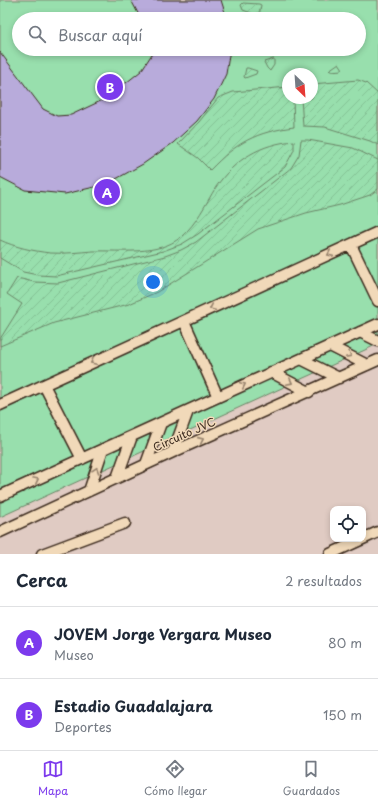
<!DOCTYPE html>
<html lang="es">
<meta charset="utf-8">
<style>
body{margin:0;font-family:"Playpen Sans",sans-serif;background:#f2f2f3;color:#1f2937}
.controls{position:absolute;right:12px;bottom:12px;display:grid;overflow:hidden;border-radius:8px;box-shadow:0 2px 6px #0003}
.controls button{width:36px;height:36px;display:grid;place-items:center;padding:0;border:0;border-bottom:1px solid #e0e1e3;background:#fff;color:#1f2937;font:20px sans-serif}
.compass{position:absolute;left:282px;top:68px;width:36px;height:36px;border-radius:50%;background:#fff;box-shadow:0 2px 6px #0003;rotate:155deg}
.you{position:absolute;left:153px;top:282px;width:14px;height:14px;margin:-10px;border:3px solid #fff;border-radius:50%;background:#1a73e8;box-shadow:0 0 0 6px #1a73e833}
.badge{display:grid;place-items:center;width:26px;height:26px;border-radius:50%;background:#7c3aed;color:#fff;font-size:13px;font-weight:700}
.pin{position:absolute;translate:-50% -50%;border:2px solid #fff;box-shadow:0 1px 4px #0006}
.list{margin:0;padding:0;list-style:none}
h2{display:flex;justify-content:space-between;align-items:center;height:52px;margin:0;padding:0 16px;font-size:17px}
h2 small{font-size:13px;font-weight:400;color:#747a83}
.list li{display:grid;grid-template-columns:26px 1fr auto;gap:12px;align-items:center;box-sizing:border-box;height:72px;padding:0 16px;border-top:1px solid #e0e1e3}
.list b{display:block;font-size:15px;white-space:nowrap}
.list p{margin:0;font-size:13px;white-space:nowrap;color:#747a83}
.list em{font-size:13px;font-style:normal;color:#747a83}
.icon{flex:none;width:22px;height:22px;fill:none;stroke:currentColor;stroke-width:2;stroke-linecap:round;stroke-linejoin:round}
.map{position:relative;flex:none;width:378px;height:554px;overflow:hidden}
.search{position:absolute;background:#fff;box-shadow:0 2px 6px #0003;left:12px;right:12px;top:12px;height:44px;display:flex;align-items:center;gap:10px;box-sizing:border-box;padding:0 14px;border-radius:22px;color:#747a83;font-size:15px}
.sheet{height:196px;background:#fff}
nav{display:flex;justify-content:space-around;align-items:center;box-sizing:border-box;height:56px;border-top:1px solid #e0e1e3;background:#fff;font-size:11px;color:#747a83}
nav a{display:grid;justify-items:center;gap:2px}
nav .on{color:#7c3aed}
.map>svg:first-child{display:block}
</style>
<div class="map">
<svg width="378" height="554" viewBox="0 0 378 554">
<defs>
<pattern id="garden-furrows" width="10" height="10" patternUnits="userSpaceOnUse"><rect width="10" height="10" fill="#98dfad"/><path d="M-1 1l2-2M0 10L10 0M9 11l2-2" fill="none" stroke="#84c094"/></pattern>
</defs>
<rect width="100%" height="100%" fill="#e0cbc3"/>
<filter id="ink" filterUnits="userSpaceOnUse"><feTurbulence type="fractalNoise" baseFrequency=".025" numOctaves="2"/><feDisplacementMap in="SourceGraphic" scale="8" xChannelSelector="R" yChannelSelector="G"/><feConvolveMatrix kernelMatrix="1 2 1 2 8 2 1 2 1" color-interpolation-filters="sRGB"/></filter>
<g filter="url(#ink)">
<path fill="#98dfad" stroke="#6a8466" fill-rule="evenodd" d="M 0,0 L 378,0 L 378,344 L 0,517 ZM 19,19 L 359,19 L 359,49 L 19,49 ZM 288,74 L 312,74 L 312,98 L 288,98 Z"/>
<path fill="url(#garden-furrows)" stroke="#6a8466" d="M 243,3 L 259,4 L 261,5 L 259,16 L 243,10 L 241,5 Z
M 273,59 L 274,59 L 274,65 L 270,71 L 267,68 L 264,62 Z
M 339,63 L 343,69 L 342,70 L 330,71 L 329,70 Z
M 246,68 L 248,68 L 257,71 L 256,74 L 245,78 L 244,77 Z
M 358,80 L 366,83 L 378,94 L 378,145 L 370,141 L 325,127 L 303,126 L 301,98 L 312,98 L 312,84 Z
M 288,87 L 288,98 L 293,98 L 294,127 C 256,132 237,142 210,170 L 198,158 L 178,144 L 199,122 L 218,98 L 233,92 Z
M 301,140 L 308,140 L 353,148 L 378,160 L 378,189 L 370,195 L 340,205 L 306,213 L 258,229 L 157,292 L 129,304 L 54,323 L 0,346 L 0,339 L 22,304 L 7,294 L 17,278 L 34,282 L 58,283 L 165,256 L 181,250 L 196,242 L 291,168 L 299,155 Z
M 294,141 L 294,150 L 285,167 L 198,234 L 182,244 L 163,251 L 56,276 L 38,275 L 23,272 L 0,258 L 0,240 C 15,247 33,251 50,253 C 64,254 79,252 93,251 C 121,250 158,256 181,237 C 197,223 205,205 216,187 C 235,159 261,144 294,141 Z"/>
<path fill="#b8abdb" stroke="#3b2a1e" d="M 131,0 L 221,0 L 227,19 L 141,19 Z
M 152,49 L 230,49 L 226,74 L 214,99 L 197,121 L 173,143 L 143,164 L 107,184 L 65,194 L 25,190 L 0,177 L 0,52 L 43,109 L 57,116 L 71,115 L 107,98 L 141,71 L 152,54 Z"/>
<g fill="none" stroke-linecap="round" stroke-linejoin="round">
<defs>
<path id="minor" d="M 351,245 L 378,301
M 184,321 L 218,397
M 360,332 L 378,341
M 330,346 L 367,365
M 301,359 L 339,378
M 271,372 L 309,392
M 44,385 L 82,459
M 0,405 L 378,232
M 173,452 L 188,411
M 146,464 L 161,423
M 117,478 L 132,436
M 89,491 L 103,449
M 0,496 L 378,324
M 0,532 L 173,452 L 378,360
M 42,554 L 125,523
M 330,554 L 378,532"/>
</defs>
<use href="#minor" stroke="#3b2a1e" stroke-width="13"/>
<use href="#minor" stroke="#f1d9b9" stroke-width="10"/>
</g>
<defs><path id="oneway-chevron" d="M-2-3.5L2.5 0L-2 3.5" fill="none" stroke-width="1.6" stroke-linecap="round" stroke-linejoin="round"/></defs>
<g stroke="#96826c">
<use href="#oneway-chevron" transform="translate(330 254) rotate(155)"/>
<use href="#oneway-chevron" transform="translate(212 308) rotate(155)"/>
<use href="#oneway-chevron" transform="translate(349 355) rotate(27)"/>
<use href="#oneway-chevron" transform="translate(93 362) rotate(155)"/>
<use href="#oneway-chevron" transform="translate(290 382) rotate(27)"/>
<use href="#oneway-chevron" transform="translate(243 385) rotate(-25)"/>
<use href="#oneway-chevron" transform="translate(201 440) rotate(-24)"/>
<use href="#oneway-chevron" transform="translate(96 470) rotate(-71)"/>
<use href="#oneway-chevron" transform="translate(36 480) rotate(-25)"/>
</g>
</g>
<g text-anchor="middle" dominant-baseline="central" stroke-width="3" stroke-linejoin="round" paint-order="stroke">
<g font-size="11" fill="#3b2a1e" stroke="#f1d9b9">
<text transform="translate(184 434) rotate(-24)">Circuito JVC</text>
</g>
</g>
</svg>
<div class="controls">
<button><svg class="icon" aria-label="locate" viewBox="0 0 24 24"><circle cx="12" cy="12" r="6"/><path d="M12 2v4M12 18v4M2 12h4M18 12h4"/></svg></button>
</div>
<svg class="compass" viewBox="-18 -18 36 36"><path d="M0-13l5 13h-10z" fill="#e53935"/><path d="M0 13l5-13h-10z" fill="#747a83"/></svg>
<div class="you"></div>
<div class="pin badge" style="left:107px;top:192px">A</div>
<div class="pin badge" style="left:110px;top:87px">B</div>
<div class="search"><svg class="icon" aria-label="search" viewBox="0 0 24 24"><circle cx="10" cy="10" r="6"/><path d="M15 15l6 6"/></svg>Buscar aquí</div>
</div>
<section class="sheet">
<h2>Cerca<small>2 resultados</small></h2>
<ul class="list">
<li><span class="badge">A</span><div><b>JOVEM Jorge Vergara Museo</b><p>Museo</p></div><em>80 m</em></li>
<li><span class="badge">B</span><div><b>Estadio Guadalajara</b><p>Deportes</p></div><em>150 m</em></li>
</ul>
</section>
<nav>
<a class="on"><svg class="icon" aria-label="map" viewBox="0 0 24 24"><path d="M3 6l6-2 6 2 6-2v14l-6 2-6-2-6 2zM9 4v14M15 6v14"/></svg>Mapa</a>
<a><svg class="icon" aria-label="directions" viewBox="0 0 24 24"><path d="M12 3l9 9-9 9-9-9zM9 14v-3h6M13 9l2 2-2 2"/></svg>Cómo llegar</a>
<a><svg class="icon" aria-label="saved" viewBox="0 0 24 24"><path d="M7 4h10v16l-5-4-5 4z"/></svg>Guardados</a>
</nav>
